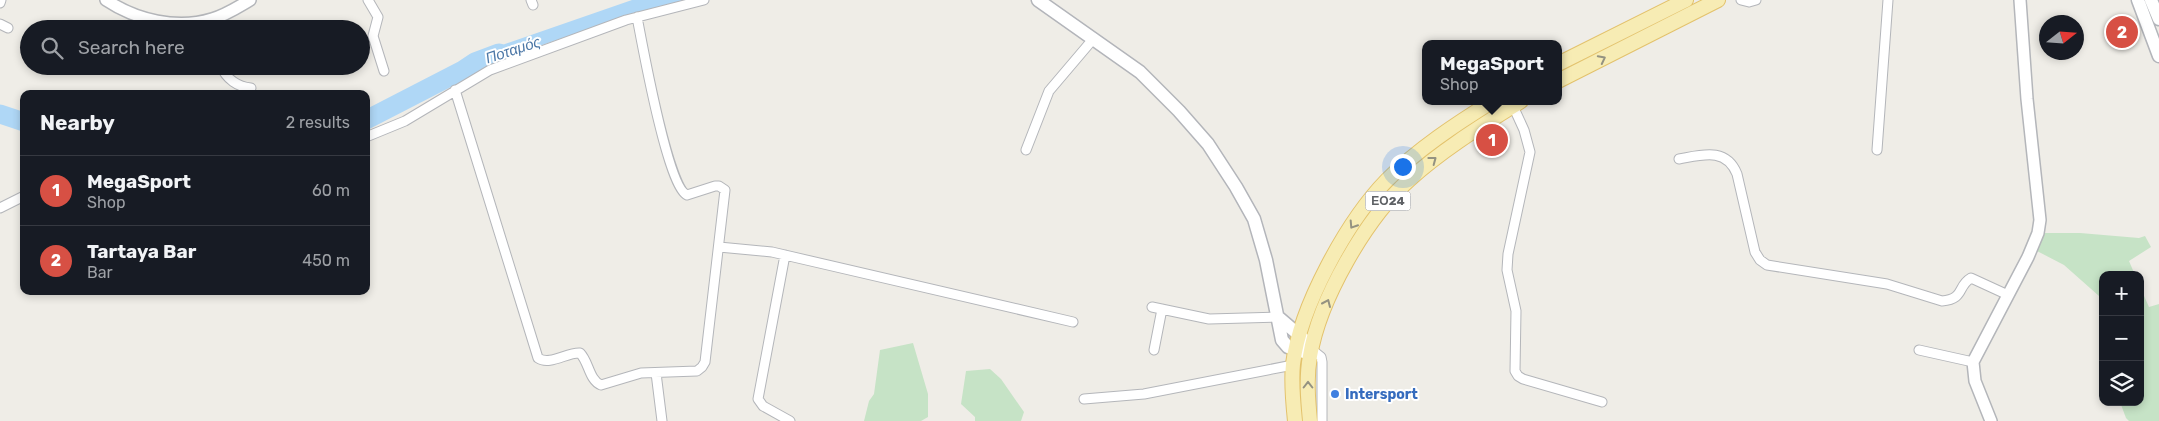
<!DOCTYPE html>
<meta charset="utf-8">
<style>
body{margin:0;font-family:Rubik,sans-serif;background:#20242c;color:#f1f3f6}
.controls{position:absolute;right:15px;bottom:15px;display:grid;overflow:hidden;border-radius:10px;box-shadow:0 2px 8px #0003}
.controls button{width:45px;height:45px;display:grid;place-items:center;padding:0;border:0;border-bottom:1px solid #363941;background:#171b24;color:#f1f3f6;font:25px sans-serif}
.compass{position:absolute;left:2039px;top:15px;width:45px;height:45px;border-radius:50%;background:#171b24;box-shadow:0 2px 8px #0003;rotate:73deg}
.you{position:absolute;left:1402px;top:166px;width:18px;height:18px;margin:-12px;border:4px solid #fff;border-radius:50%;background:#1a73e8;box-shadow:0 0 0 8px #1a73e833}
.badge{display:grid;place-items:center;width:32px;height:32px;border-radius:50%;background:#d75044;color:#fff;font-size:16px;font-weight:700}
.pin{position:absolute;translate:-50% -50%;border:2px solid #fff;box-shadow:0 1px 5px #0006}
.popup{position:absolute;left:1422px;top:40px;width:140px;height:65px;box-sizing:border-box;display:grid;place-content:center;border-radius:10px;background:#171b24;filter:drop-shadow(0 1px 4px #0005);font-size:16px;white-space:nowrap;color:#9ea1a6}
.popup b{font-size:19px;color:#f1f3f6}
.popup::after{content:'';position:absolute;left:50%;top:100%;margin-left:-10px;border:10px solid transparent;border-top-color:#171b24}
.list{margin:0;padding:0;list-style:none}
h2{display:flex;justify-content:space-between;align-items:center;height:65px;margin:0;padding:0 20px;font-size:21px}
h2 small{font-size:16px;font-weight:400;color:#9ea1a6}
.list li{display:grid;grid-template-columns:32px 1fr auto;gap:15px;align-items:center;box-sizing:border-box;height:70px;padding:0 20px;border-top:1px solid #363941}
.list b{display:block;font-size:19px;white-space:nowrap}
.list p{margin:0;font-size:16px;white-space:nowrap;color:#9ea1a6}
.list em{font-size:16px;font-style:normal;color:#9ea1a6}
.icon{flex:none;width:28px;height:28px;fill:none;stroke:currentColor;stroke-width:2;stroke-linecap:round;stroke-linejoin:round}
.map{position:relative;flex:none;width:2159px;height:421px;overflow:hidden}
.search{position:absolute;background:#171b24;box-shadow:0 2px 8px #0003;left:20px;top:20px;width:350px;height:55px;display:flex;align-items:center;gap:12px;box-sizing:border-box;padding:0 18px;border-radius:28px;color:#9ea1a6;font-size:19px}
.panel{position:absolute;background:#171b24;box-shadow:0 2px 8px #0003;left:20px;top:90px;width:350px;height:205px;border-radius:10px}
.map>svg:first-child{display:block}
</style>
<div class="map">
<svg width="2159" height="421" viewBox="0 0 2159 421">
<rect width="100%" height="100%" fill="#efede7"/>
<path fill="#c6e3c6" d="M 2038,233 L 2080,233 L 2139,238 L 2145,236 L 2151,247 L 2129,261 L 2135,275 L 2103,275 L 2103,305 L 2099,296 L 2064,265 L 2037,251 Z
M 2140,287 L 2149,307 L 2159,304 L 2159,421 L 2129,421 L 2126,418 L 2120,402 L 2140,402 Z
M 913,343 L 928,394 L 928,417 L 921,421 L 864,421 L 869,401 L 874,394 L 880,350 Z
M 990,369 L 1001,379 L 1024,412 L 1021,421 L 975,421 L 975,417 L 961,404 L 966,371 Z"/>
<path fill="#afd7f6" d="M 632,0 L 689,0 L 638,12 L 487,64 L 475,62 L 476,54 Z"/>
<g fill="none" stroke-linecap="round" stroke-linejoin="round">
<path stroke="#afd7f6" stroke-width="19" d="M 0,114 L 24,122
M 366,120 L 463,70 L 475,62 L 499,53"/>
<defs>
<path id="minor" d="M 368,0 L 378,17 L 373,36 L 384,71
M 531,0 L 533,5
M 1741,0 L 1749,2 L 1756,0
M 0,3 L 1,0
M 0,24 L 8,28
M 218,29 L 219,17
M 221,66 C 226,79 238,87 251,88
M 455,90 L 538,358 C 550,366 567,352 580,353 C 589,362 589,380 601,385 L 641,373 L 697,371 L 702,367 L 705,362 L 725,190 L 719,186 L 715,186 L 687,195 C 668,188 642,43 637,17
M 1513,106 L 1524,130 L 1530,152 L 1508,254 L 1507,270 L 1516,311 L 1515,371 L 1518,376 L 1523,379 L 1602,402
M 366,137 L 405,121 L 490,70 L 626,20 L 704,0
M 1026,150 L 1049,91 L 1094,38
M 1877,150 L 1888,0
M 1679,159 C 1702,155 1726,147 1737,174 L 1755,252 L 1760,260 L 1767,265 L 1887,284 L 1942,301 C 1965,299 1957,286 1971,278 L 2008,295
M 0,208 L 24,196
M 719,247 L 772,252 L 1073,322
M 785,255 L 758,399 L 763,406 L 790,421
M 1152,307 L 1209,319 L 1278,317
M 1311,349 L 1321,357 L 1322,362 L 1322,421
M 1154,350 L 1162,309
M 1919,350 L 1973,362
M 656,373 L 662,421
M 1084,399 L 1144,394 L 1293,365"/>
<path id="tertiary" d="M 106,0 C 136,20 177,30 212,19 C 226,15 238,7 250,0
M 1991,421 L 1975,381 L 1973,362 L 2028,257 L 2038,233 L 2040,220 L 2027,99 L 2020,0"/>
<path id="secondary" d="M 1038,0 L 1140,72 L 1179,111 L 1208,144 L 1236,187 L 1254,219 L 1266,260 L 1282,340 L 1288,347 L 1304,352
M 2138,0 L 2159,56
M 2151,0 L 2159,19
M 1278,317 L 1306,341 L 1311,349"/>
<path id="primary" d="M 1558,64 L 1686,0
M 1558,81 L 1718,0
M 1295,421 C 1293,402 1291,383 1293,364 C 1300,307 1347,221 1387,180 C 1418,149 1456,124 1493,101
M 1310,421 C 1308,400 1306,378 1310,356 C 1319,300 1366,218 1409,180 C 1443,149 1483,125 1521,101"/>
</defs>
<use href="#minor" stroke="#b4b6ba" stroke-width="11"/>
<use href="#tertiary" stroke="#b4b6ba" stroke-width="14"/>
<use href="#secondary" stroke="#b3b5ba" stroke-width="15"/>
<use href="#primary" stroke="#e3c26c" stroke-width="16"/>
<use href="#minor" stroke="#fff" stroke-width="9"/>
<use href="#tertiary" stroke="#fff" stroke-width="11"/>
<use href="#secondary" stroke="#fff" stroke-width="12"/>
<use href="#primary" stroke="#f7ecb4" stroke-width="14"/>
</g>
<defs><path id="oneway-chevron" d="M-2-3.5L2.5 0L-2 3.5" fill="none" stroke-width="1.6" stroke-linecap="round" stroke-linejoin="round" transform="scale(1.25)"/></defs>
<g stroke="#949281">
<use href="#oneway-chevron" transform="translate(1602 59) rotate(-27)"/>
<use href="#oneway-chevron" transform="translate(1433 160) rotate(-37)"/>
<use href="#oneway-chevron" transform="translate(1353 225) rotate(123)"/>
<use href="#oneway-chevron" transform="translate(1327 303) rotate(-66)"/>
<use href="#oneway-chevron" transform="translate(1308 385) rotate(-90)"/>
</g>
<circle fill="#3f7fe0" stroke="#fff" stroke-width="2" cx="1335" cy="394" r="5"/>
<g text-anchor="middle" dominant-baseline="central" stroke-width="4" stroke-linejoin="round" paint-order="stroke">
<rect fill="#fff" stroke="#8e9093" stroke-width="1" x="1365.5" y="191.5" width="45" height="19" rx="4"/>
<g font-size="12" font-weight="bold" fill="#5e6165">
<text x="1388" y="201">ΕΟ24</text>
</g>
<g font-size="14" font-weight="bold" fill="#366cbe" stroke="#fff" text-anchor="start">
<text x="1345" y="394">Intersport</text>
</g>
<g font-size="15" font-style="italic" fill="#4d78a7" stroke="#fff">
<text transform="translate(513 50) rotate(-18)">Ποταμός</text>
</g>
</g>
</svg>
<div class="controls">
<button>+</button>
<button>−</button>
<button><svg class="icon" aria-label="layers" viewBox="0 0 24 24"><path d="M12 4l9 5-9 5-9-5zM3 14l9 5 9-5"/></svg></button>
</div>
<svg class="compass" viewBox="-18 -18 36 36"><path d="M0-13l5 13h-10z" fill="#e53935"/><path d="M0 13l5-13h-10z" fill="#9ea1a6"/></svg>
<div class="you"></div>
<div class="pin badge" style="left:1492px;top:140px">1</div>
<div class="popup"><b>MegaSport</b>Shop</div>
<div class="pin badge" style="left:2122px;top:32px">2</div>
<div class="search"><svg class="icon" aria-label="search" viewBox="0 0 24 24"><circle cx="10" cy="10" r="6"/><path d="M15 15l6 6"/></svg>Search here</div>
<section class="panel">
<h2>Nearby<small>2 results</small></h2>
<ul class="list">
<li><span class="badge">1</span><div><b>MegaSport</b><p>Shop</p></div><em>60 m</em></li>
<li><span class="badge">2</span><div><b>Tartaya Bar</b><p>Bar</p></div><em>450 m</em></li>
</ul>
</section>
</div>
